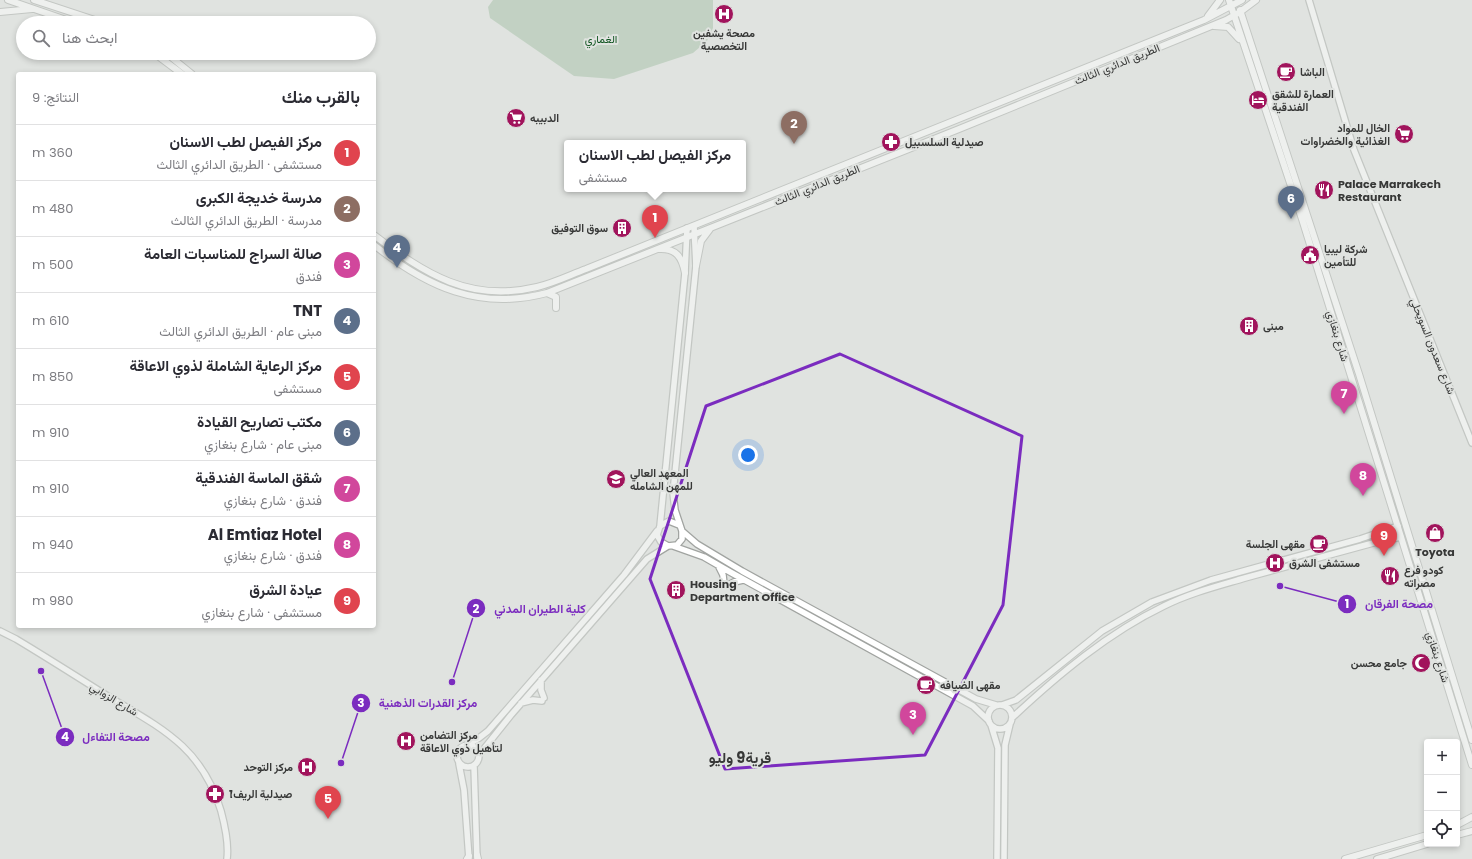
<!DOCTYPE html>
<html lang="ar">
<meta charset="utf-8">
<style>
body{margin:0;font-family:Poppins,Vazirmatn,sans-serif;background:#f2f2f3;color:#2b2b33;direction:rtl}
.controls{position:absolute;right:12px;bottom:12px;display:grid;overflow:hidden;border-radius:4px;box-shadow:0 2px 6px #0003}
.controls button{width:36px;height:36px;display:grid;place-items:center;padding:0;border:0;border-bottom:1px solid #e1e1e2;background:#fff;color:#2b2b33;font:20px sans-serif}
.you{position:absolute;left:748px;top:455px;width:14px;height:14px;margin:-10px;border:3px solid #fff;border-radius:50%;background:#1a73e8;box-shadow:0 0 0 6px #1a73e833}
.badge{display:grid;place-items:center;width:26px;height:26px;border-radius:50%;background:#ea580c;color:#fff;font-size:13px;font-weight:700}
.pin{position:absolute;translate:-50% -33px;filter:drop-shadow(0 1px 2px #0008)}
.pin::after{content:'';position:absolute;top:21px;width:14px;height:12px;background:inherit;clip-path:polygon(0 0,100% 0,50% 100%)}
.popup{position:absolute;left:564px;top:140px;width:182px;height:52px;box-sizing:border-box;display:grid;place-content:center;border-radius:4px;background:#fff;filter:drop-shadow(0 1px 3px #0005);font-size:13px;white-space:nowrap;color:#7c7c81}
.popup b{font-size:15px;color:#2b2b33}
.popup::after{content:'';position:absolute;left:50%;top:100%;margin-left:-8px;border:8px solid transparent;border-top-color:#fff}
.list{margin:0;padding:0;list-style:none}
h2{display:flex;justify-content:space-between;align-items:center;height:52px;margin:0;padding:0 16px;font-size:17px}
h2 small{font-size:13px;font-weight:400;color:#7c7c81}
.list li{display:grid;grid-template-columns:26px 1fr auto;gap:12px;align-items:center;box-sizing:border-box;height:56px;padding:0 16px;border-top:1px solid #e1e1e2}
.list b{display:block;font-size:15px;white-space:nowrap}
.list p{margin:0;font-size:13px;white-space:nowrap;color:#7c7c81}
.list em{font-size:13px;font-style:normal;color:#7c7c81}
.icon{flex:none;width:22px;height:22px;fill:none;stroke:currentColor;stroke-width:2;stroke-linecap:round;stroke-linejoin:round}
.map{position:relative;flex:none;width:1472px;height:859px;overflow:hidden;direction:ltr}
.search{position:absolute;background:#fff;box-shadow:0 2px 6px #0003;left:16px;top:16px;width:360px;height:44px;display:flex;align-items:center;gap:10px;box-sizing:border-box;padding:0 14px;border-radius:22px;color:#7c7c81;font-size:15px}
.panel{position:absolute;background:#fff;box-shadow:0 2px 6px #0003;left:16px;top:72px;width:360px;height:556px;border-radius:4px;direction:rtl}
.map>svg:first-child{display:block}
</style>
<div class="map">
<svg width="1472" height="859" viewBox="0 0 1472 859">
<rect width="100%" height="100%" fill="#e0e3e0"/>
<path fill="#9ebba0" d="M 493,0 L 713,0 L 713,28 L 707,41 L 693,53 L 614,79 L 574,76 L 490,18 L 488,7 Z"/>
<g fill="none" stroke-linecap="round" stroke-linejoin="round">
<defs>
<path id="secondary" d="M 1309,0 L 1354,150 L 1472,443
M 679,525 L 669,521 L 660,526 L 657,535 L 661,542 L 668,546 L 677,545 L 682,539 L 682,531 L 675,510 L 673,493 L 696,266 L 694,226
M 660,526 L 685,273 L 687,228
M 682,531 L 697,544 L 742,571 L 976,699 L 996,705
M 673,546 L 704,557 L 730,572 L 973,706 L 989,721
M 718,565 L 723,575 L 724,584
M 728,585 L 734,582 L 743,580
M 0,631 L 16,639 C 46,657 76,676 106,695 C 159,727 202,746 221,811 C 225,826 229,844 227,859
M 541,680 L 541,690 L 544,698
M 521,703 L 533,700 L 542,701
M988 717a12 12 0 1 1 24 0a12 12 0 1 1-24 0Z
M 1002,705 L 1016,700 L 1102,631 L 1152,602 L 1211,580 L 1360,539 L 1398,526
M 1013,717 C 1058,675 1108,633 1164,606 C 1190,593 1218,586 1245,578 C 1289,566 1333,554 1377,542 L 1401,537
M 991,725 L 998,748 L 997,859
M457 756a11 11 0 1 1 22 0a11 11 0 1 1-22 0Z
M 467,745 L 479,738 L 488,731 L 624,575 L 657,531
M 479,755 L 511,715 L 647,559 L 668,546
M 459,764 L 464,790 L 469,859
M 474,766 L 477,859
M 1004,859 L 1005,745 L 1010,724"/>
<path id="primary" d="M 8,0 L 75,23
M 34,0 L 104,23
M 1229,0 L 1302,219 L 1472,765
M 1240,10 L 1359,374 L 1472,740
M 0,12 L 32,9
M 1208,16 L 1220,0
M 1214,26 L 1228,27 L 1239,39
M 154,53 L 182,74
M 166,53 L 192,74
M 374,235 C 425,274 470,303 537,287 C 554,283 570,275 586,269 L 1204,20 L 1242,0
M 374,245 C 427,287 479,311 547,293 L 959,129 L 1226,20 L 1240,12 L 1256,0
M 659,249 C 676,248 682,257 685,273
M 696,266 L 701,241 L 710,229
M 547,293 L 556,297 L 556,308
M 1457,825 L 1472,817
M 1457,835 L 1472,831
M 477,855 L 478,859
M 467,859 L 469,856
M 1345,859 L 1427,835
M 1377,859 L 1427,844"/>
</defs>
<use href="#secondary" stroke="#a1a4a1" stroke-width="8"/>
<use href="#primary" stroke="#a1a4a1" stroke-width="8"/>
<use href="#secondary" stroke="#fff" stroke-width="5.5"/>
<use href="#primary" stroke="#fff" stroke-width="6"/>
</g>
<path d="M0 0H1472V859H0ZM 840,354 L 1022,436 L 1003,605 L 925,755 L 725,769 L 650,579 L 706,406 Z" fill="#e0e3e0" fill-opacity=".55" fill-rule="evenodd"/>
<path fill="none" stroke="#7b2cbf" stroke-width="3" stroke-linejoin="round" d="M 840,354 L 1022,436 L 1003,605 L 925,755 L 725,769 L 650,579 L 706,406 Z"/>
<defs>
<symbol id="hospital-disc" viewBox="-11 -11 22 22"><circle r="9.5" fill="#a1145c" stroke="#e0e3e0"/><path d="M-5-5h3v3.5h4V-5h3V5h-3V1.5h-4V5h-3Z" fill="#fff"/></symbol>
<symbol id="cafe-disc" viewBox="-11 -11 22 22"><circle r="9.5" fill="#a1145c" stroke="#e0e3e0"/><path d="M-5.5-4.5H6V0H3Q3 3.5 0 3.5H-2.5Q-5.5 3.5-5.5 0ZM3-3.2v2h1.7v-2ZM-6 4.5H4V6H-6Z" fill="#fff"/></symbol>
<symbol id="hotel-disc" viewBox="-11 -11 22 22"><circle r="9.5" fill="#a1145c" stroke="#e0e3e0"/><path d="M-6-4.5h1.5V1H6V5H4.5V3h-9V5H-6ZM-4 0a1.8 1.8 0 1 1 3.6 0ZM.5 0V-2.5h3Q6-2.5 6 0Z" fill="#fff"/></symbol>
<symbol id="supermarket-disc" viewBox="-11 -11 22 22"><circle r="9.5" fill="#a1145c" stroke="#e0e3e0"/><path d="M-6-5.5h2.5l.6 2H6L4.5 2H-2.5L-4.4-4H-6ZM-1.5 3.2a1.3 1.3 0 1 0 .1 0ZM3 3.2a1.3 1.3 0 1 0 .1 0Z" fill="#fff"/></symbol>
<symbol id="pharmacy-disc" viewBox="-11 -11 22 22"><circle r="9.5" fill="#a1145c" stroke="#e0e3e0"/><path d="M-2-6h4v4h4v4h-4v4h-4v-4h-4v-4h4Z" fill="#fff"/></symbol>
<symbol id="restaurant-disc" viewBox="-11 -11 22 22"><circle r="9.5" fill="#a1145c" stroke="#e0e3e0"/><path d="M-5-6h1v4h1v-4h1v4h1v-4h1v5L-1.5 .5V6h-2V.5L-5-1ZM5-6V6H3V1.5H1.5Q1.5-4 5-6Z" fill="#fff"/></symbol>
<symbol id="building-disc" viewBox="-11 -11 22 22"><circle r="9.5" fill="#a1145c" stroke="#e0e3e0"/><path d="M-4-6H4V6H1V3H-1V6H-4ZM-2.5-4.3h1.7v1.8h-1.7ZM.8-4.3h1.7v1.8H.8ZM-2.5-1h1.7V.8h-1.7ZM.8-1h1.7V.8H.8Z" fill="#fff"/></symbol>
<symbol id="civic-disc" viewBox="-11 -11 22 22"><circle r="9.5" fill="#a1145c" stroke="#e0e3e0"/><path d="M-.6-6.5H3V-4.5H.6V-3L4-1V1h2V6H-6V1h2V-1L-.6-3ZM-1.2 2.5V6h2.4V2.5Z" fill="#fff"/></symbol>
<symbol id="university-disc" viewBox="-11 -11 22 22"><circle r="9.5" fill="#a1145c" stroke="#e0e3e0"/><path d="M0-5L7-2L0 1L-7-2ZM-4 1L0 2.5L4 1V4Q0 6-4 4Z" fill="#fff"/></symbol>
<symbol id="shop-disc" viewBox="-11 -11 22 22"><circle r="9.5" fill="#a1145c" stroke="#e0e3e0"/><path d="M-5-2.5h2.3a2.7 3.5 0 0 1 5.4 0H5L5.5 6h-11ZM-1.5-2.5h3a1.5 2.3 0 0 0-3 0Z" fill="#fff"/></symbol>
<symbol id="mosque-disc" viewBox="-11 -11 22 22"><circle r="9.5" fill="#a1145c" stroke="#e0e3e0"/><path d="M3.5-4.9A6 6 0 1 0 3.5 4.9A5 5 0 1 1 3.5-4.9Z" fill="#fff"/></symbol>
</defs>
<g fill-rule="evenodd">
<use href="#hospital-disc" x="713" y="3" width="22" height="22"/>
<use href="#cafe-disc" x="1275" y="61" width="22" height="22"/>
<use href="#hotel-disc" x="1247" y="89" width="22" height="22"/>
<use href="#supermarket-disc" x="505" y="107" width="22" height="22"/>
<use href="#supermarket-disc" x="1393" y="123" width="22" height="22"/>
<use href="#pharmacy-disc" x="880" y="131" width="22" height="22"/>
<use href="#restaurant-disc" x="1313" y="179" width="22" height="22"/>
<use href="#building-disc" x="611" y="217" width="22" height="22"/>
<use href="#civic-disc" x="1299" y="244" width="22" height="22"/>
<use href="#building-disc" x="1238" y="315" width="22" height="22"/>
<use href="#university-disc" x="605" y="468" width="22" height="22"/>
<use href="#shop-disc" x="1424" y="522" width="22" height="22"/>
<use href="#cafe-disc" x="1308" y="533" width="22" height="22"/>
<use href="#hospital-disc" x="1264" y="552" width="22" height="22"/>
<use href="#restaurant-disc" x="1379" y="565" width="22" height="22"/>
<use href="#building-disc" x="665" y="579" width="22" height="22"/>
<use href="#mosque-disc" x="1410" y="652" width="22" height="22"/>
<use href="#cafe-disc" x="915" y="674" width="22" height="22"/>
<use href="#hospital-disc" x="395" y="730" width="22" height="22"/>
<use href="#hospital-disc" x="296" y="756" width="22" height="22"/>
<use href="#pharmacy-disc" x="204" y="783" width="22" height="22"/>
</g>
<g text-anchor="middle" dominant-baseline="central" stroke-width="4" stroke-linejoin="round" paint-order="stroke">
<g font-size="11" font-weight="bold" fill="#373837" stroke="#e0e3e0" text-anchor="start">
<text x="724" y="33" text-anchor="middle">مصحة يشفين<tspan x="724" dy="13">التخصصية</tspan></text>
<text x="1300" y="72">الباشا</text>
<text x="1272" y="94">العمارة للشقق<tspan x="1272" dy="13">الفندقية</tspan></text>
<text x="530" y="118">الدبيبه</text>
<text x="1390" y="128" text-anchor="end">الخال للمواد<tspan x="1390" dy="13">الغذائية والخضراوات</tspan></text>
<text x="905" y="142">صيدلية السلسبيل</text>
<text x="1338" y="184">Palace Marrakech<tspan x="1338" dy="13">Restaurant</tspan></text>
<text x="608" y="228" text-anchor="end">سوق التوفيق</text>
<text x="1324" y="249">شركة ليبيا<tspan x="1324" dy="13">للتأمين</tspan></text>
<text x="1263" y="326">مبنى</text>
<text x="630" y="473">المعهد العالي<tspan x="630" dy="13">للمهن الشامله</tspan></text>
<text x="1305" y="544" text-anchor="end">مقهى الجلسة</text>
<text x="1435" y="552" text-anchor="middle">Toyota</text>
<text x="1289" y="563">مستشفى الشرق</text>
<text x="1404" y="570">كودو فرع<tspan x="1404" dy="13">مصراته</tspan></text>
<text x="690" y="584">Housing<tspan x="690" dy="13">Department Office</tspan></text>
<text x="1407" y="663" text-anchor="end">جامع محسن</text>
<text x="940" y="685">مقهى الضيافه</text>
<text x="420" y="735">مركز التضامن<tspan x="420" dy="13">لتأهيل ذوي الاعاقة</tspan></text>
<text x="293" y="767" text-anchor="end">مركز التوحد</text>
<text x="229" y="794">صيدلية الريف1</text>
</g>
<g font-size="11" fill="#125622" stroke="#e0e3e0">
<text x="601" y="39">الغماري</text>
</g>
<g font-size="11" fill="#373837" stroke="#e0e3e0">
<text transform="translate(1117 64) rotate(-22)">الطريق الدائري الثالث</text>
<text transform="translate(817 185) rotate(-22)">الطريق الدائري الثالث</text>
<text transform="translate(1338 336) rotate(73)">شارع بنغازي</text>
<text transform="translate(1433 346) rotate(68)">شارع سعدون السويحلي</text>
<text transform="translate(1438 657) rotate(72)">شارع بنغازي</text>
<text transform="translate(114 699) rotate(31)">شارع الزوابي</text>
</g>
<g font-size="15" font-weight="bold" fill="#373837" stroke="#e0e3e0">
<text x="740" y="757">قرية9 وليو</text>
</g>
</g>
<path fill="none" stroke="#7b2cbf" stroke-width="1.5" d="M1280 586L1347 604M452 682L476 608M341 763L361 703M41 671L65 737"/>
<g fill="#7b2cbf" stroke="#e0e3e0" stroke-width="1.5">
<circle cx="1280" cy="586" r="4"/>
<circle cx="452" cy="682" r="4"/>
<circle cx="341" cy="763" r="4"/>
<circle cx="41" cy="671" r="4"/>
<circle cx="1347" cy="604" r="10"/>
<circle cx="476" cy="608" r="10"/>
<circle cx="361" cy="703" r="10"/>
<circle cx="65" cy="737" r="10"/>
</g>
<g font-size="12" text-anchor="middle" font-weight="bold" fill="#fff">
<text x="1347" y="608">1</text>
<text x="476" y="613">2</text>
<text x="361" y="707">3</text>
<text x="65" y="741">4</text>
</g>
<g font-size="12" text-anchor="middle" font-weight="bold" fill="#7b2cbf" stroke="#e0e3e0" stroke-width="4" stroke-linejoin="round" paint-order="stroke">
<text x="1399" y="608">مصحة الفرقان</text>
<text x="540" y="613">كلية الطيران المدني</text>
<text x="428" y="707">مركز القدرات الذهنية</text>
<text x="116" y="741">مصحة التفاءل</text>
</g>
</svg>
<div class="controls">
<button>+</button>
<button>−</button>
<button><svg class="icon" aria-label="locate" viewBox="0 0 24 24"><circle cx="12" cy="12" r="6"/><path d="M12 2v4M12 18v4M2 12h4M18 12h4"/></svg></button>
</div>
<div class="you"></div>
<div class="pin badge" style="left:655px;top:238px;background:#e0444e">1</div>
<div class="popup"><b>مركز الفيصل لطب الاسنان</b>مستشفى</div>
<div class="pin badge" style="left:794px;top:144px;background:#8d6e63">2</div>
<div class="pin badge" style="left:913px;top:735px;background:#d1479c">3</div>
<div class="pin badge" style="left:397px;top:268px;background:#5c6f8a">4</div>
<div class="pin badge" style="left:328px;top:819px;background:#e0444e">5</div>
<div class="pin badge" style="left:1291px;top:219px;background:#5c6f8a">6</div>
<div class="pin badge" style="left:1344px;top:414px;background:#d1479c">7</div>
<div class="pin badge" style="left:1363px;top:496px;background:#d1479c">8</div>
<div class="pin badge" style="left:1384px;top:556px;background:#e0444e">9</div>
<div class="search"><svg class="icon" aria-label="search" viewBox="0 0 24 24"><circle cx="10" cy="10" r="6"/><path d="M15 15l6 6"/></svg>ابحث هنا</div>
<section class="panel">
<h2>بالقرب منك<small>النتائج: 9</small></h2>
<ul class="list">
<li><span class="badge" style="background:#e0444e">1</span><div><b>مركز الفيصل لطب الاسنان</b><p>مستشفى · الطريق الدائري الثالث</p></div><em>360 m</em></li>
<li><span class="badge" style="background:#8d6e63">2</span><div><b>مدرسة خديجة الكبرى</b><p>مدرسة · الطريق الدائري الثالث</p></div><em>480 m</em></li>
<li><span class="badge" style="background:#d1479c">3</span><div><b>صالة السراج للمناسبات العامة</b><p>فندق</p></div><em>500 m</em></li>
<li><span class="badge" style="background:#5c6f8a">4</span><div><b>TNT</b><p>مبنى عام · الطريق الدائري الثالث</p></div><em>610 m</em></li>
<li><span class="badge" style="background:#e0444e">5</span><div><b>مركز الرعاية الشاملة لذوي الاعاقة</b><p>مستشفى</p></div><em>850 m</em></li>
<li><span class="badge" style="background:#5c6f8a">6</span><div><b>مكتب تصاريح القيادة</b><p>مبنى عام · شارع بنغازي</p></div><em>910 m</em></li>
<li><span class="badge" style="background:#d1479c">7</span><div><b>شقق الماسة الفندقية</b><p>فندق · شارع بنغازي</p></div><em>910 m</em></li>
<li><span class="badge" style="background:#d1479c">8</span><div><b>Al Emtiaz Hotel</b><p>فندق · شارع بنغازي</p></div><em>940 m</em></li>
<li><span class="badge" style="background:#e0444e">9</span><div><b>عيادة الشرق</b><p>مستشفى · شارع بنغازي</p></div><em>980 m</em></li>
</ul>
</section>
</div>
